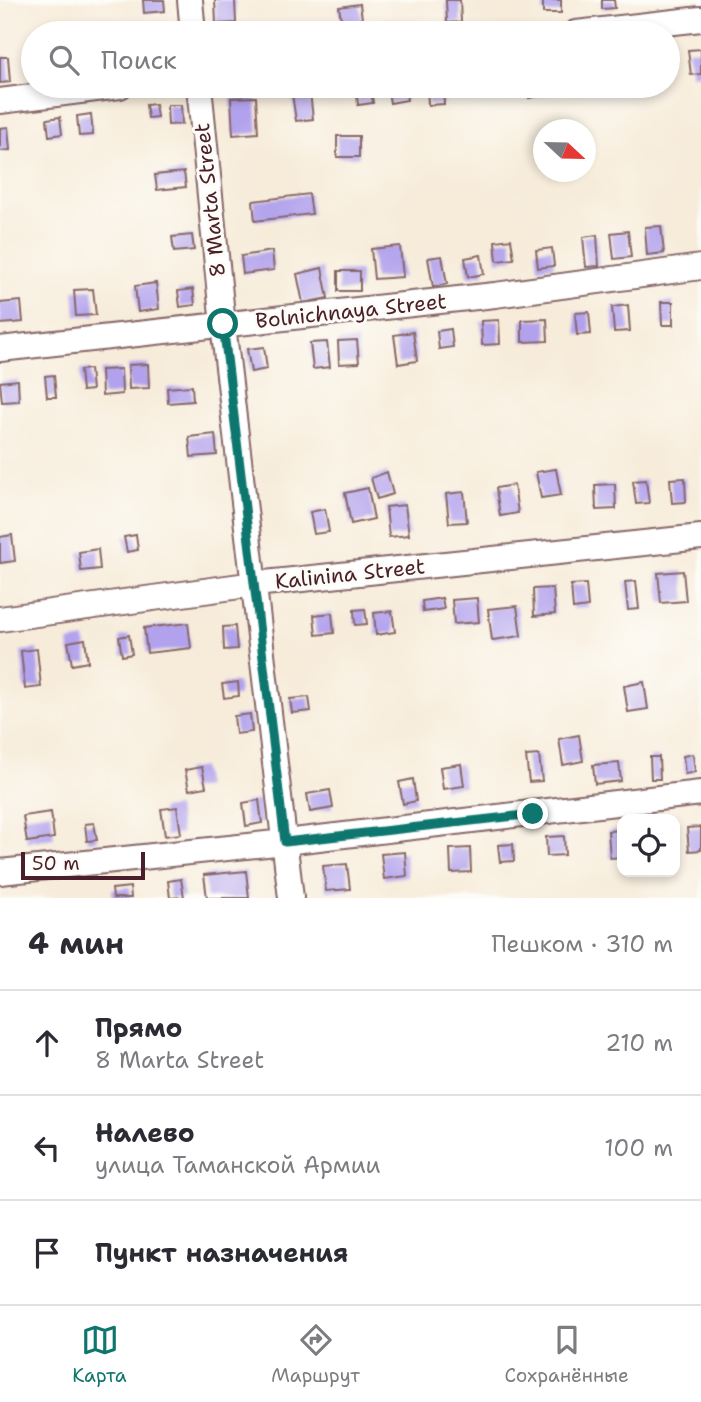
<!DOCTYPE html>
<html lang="ru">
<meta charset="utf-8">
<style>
body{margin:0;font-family:"Shantell Sans",sans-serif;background:#f2f2f3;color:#2b2b33}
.controls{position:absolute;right:21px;bottom:21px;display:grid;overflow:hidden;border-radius:14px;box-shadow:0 4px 10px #0003}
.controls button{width:63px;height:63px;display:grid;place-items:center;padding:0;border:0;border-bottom:2px solid #e1e1e2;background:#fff;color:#2b2b33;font:35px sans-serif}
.compass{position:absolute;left:533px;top:119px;width:63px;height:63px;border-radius:50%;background:#fff;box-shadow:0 4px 10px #0003;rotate:112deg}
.scale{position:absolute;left:21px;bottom:18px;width:124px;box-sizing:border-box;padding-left:7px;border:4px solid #4a1f2b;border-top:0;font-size:19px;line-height:24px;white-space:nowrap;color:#4a1f2b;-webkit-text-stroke:5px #fdfcf7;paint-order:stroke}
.stop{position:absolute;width:21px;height:21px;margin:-16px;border:5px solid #0f766e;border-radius:50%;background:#fff}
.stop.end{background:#0f766e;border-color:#fff;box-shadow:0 2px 7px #0008}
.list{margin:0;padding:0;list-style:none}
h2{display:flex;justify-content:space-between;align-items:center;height:91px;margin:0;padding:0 28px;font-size:30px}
h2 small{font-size:23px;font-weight:400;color:#7c7c81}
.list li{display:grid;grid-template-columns:46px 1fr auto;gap:21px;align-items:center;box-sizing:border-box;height:105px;padding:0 28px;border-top:2px solid #e1e1e2}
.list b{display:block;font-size:26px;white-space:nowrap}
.list p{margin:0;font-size:23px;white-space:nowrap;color:#7c7c81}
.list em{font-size:23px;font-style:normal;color:#7c7c81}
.icon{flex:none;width:38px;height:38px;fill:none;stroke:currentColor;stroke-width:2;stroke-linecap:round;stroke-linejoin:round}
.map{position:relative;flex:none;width:701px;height:898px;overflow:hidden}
.search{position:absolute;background:#fff;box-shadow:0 4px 10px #0003;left:21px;right:21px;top:21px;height:77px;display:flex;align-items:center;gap:18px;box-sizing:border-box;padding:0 24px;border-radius:38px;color:#7c7c81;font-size:26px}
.sheet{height:406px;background:#fff}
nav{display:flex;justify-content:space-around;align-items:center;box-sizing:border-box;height:98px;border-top:2px solid #e1e1e2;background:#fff;font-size:19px;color:#7c7c81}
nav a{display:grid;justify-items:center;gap:4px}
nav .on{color:#0f766e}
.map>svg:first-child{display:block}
</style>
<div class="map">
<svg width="701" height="898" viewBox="0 0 701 898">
<rect width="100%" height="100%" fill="#fdfcf7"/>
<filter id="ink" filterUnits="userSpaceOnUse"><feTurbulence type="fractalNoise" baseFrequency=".0143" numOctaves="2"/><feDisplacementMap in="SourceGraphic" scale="14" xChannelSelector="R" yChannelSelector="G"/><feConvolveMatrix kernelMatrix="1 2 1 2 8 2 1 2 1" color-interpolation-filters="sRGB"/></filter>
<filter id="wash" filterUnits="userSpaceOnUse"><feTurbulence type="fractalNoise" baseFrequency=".00686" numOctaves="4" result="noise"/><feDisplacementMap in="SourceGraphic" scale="28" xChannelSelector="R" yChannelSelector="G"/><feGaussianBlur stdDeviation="1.57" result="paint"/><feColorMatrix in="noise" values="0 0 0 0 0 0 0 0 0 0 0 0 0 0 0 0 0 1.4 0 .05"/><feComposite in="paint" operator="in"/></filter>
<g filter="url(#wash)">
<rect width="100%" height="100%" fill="#f7ecda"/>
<g id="blocks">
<path fill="#b2a2ed" d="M 143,0 L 164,0 L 165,11 L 144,13 Z
M 215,0 L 235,0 L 236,23 L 216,24 Z
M 446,0 L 460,0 L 461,22 L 447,23 Z
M 543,0 L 561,0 L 561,13 L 543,13 Z
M 602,0 L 614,0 L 615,8 L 602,9 Z
M 360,4 L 364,33 L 343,33 L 339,7 Z
M 171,26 L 171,33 L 153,33 L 153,28 Z
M 701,49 L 701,74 L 691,75 L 688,50 Z
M 0,57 L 8,57 L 10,82 L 0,83 Z
M 356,86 L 370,86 L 373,103 L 358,105 Z
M 387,86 L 405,86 L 407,100 L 390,103 Z
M 427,86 L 443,86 L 444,104 L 428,105 Z
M 457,86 L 473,86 L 474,96 L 458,97 Z
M 527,86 L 544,86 L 545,95 L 529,98 Z
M 310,92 L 313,119 L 296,121 L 292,94 Z
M 256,97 L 258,133 L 233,135 L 231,98 Z
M 155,104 L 157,117 L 148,118 L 146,105 Z
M 167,105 L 181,105 L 182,124 L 168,125 Z
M 91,114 L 93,135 L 79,136 L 77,116 Z
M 60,117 L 62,134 L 49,136 L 47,119 Z
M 8,127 L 10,150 L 0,151 L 0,128 Z
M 337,136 L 359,136 L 359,157 L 337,157 Z
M 184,172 L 186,187 L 157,190 L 155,175 Z
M 309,194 L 312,214 L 255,221 L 253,201 Z
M 661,226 L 664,253 L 647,255 L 645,227 Z
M 628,231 L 631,257 L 614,259 L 611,233 Z
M 192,235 L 194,250 L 174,252 L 172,237 Z
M 597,235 L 599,266 L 586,267 L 583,237 Z
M 511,239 L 514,259 L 497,261 L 495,241 Z
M 400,246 L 403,277 L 374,279 L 371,249 Z
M 552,248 L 554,266 L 538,268 L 536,250 Z
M 272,251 L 274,270 L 243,274 L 241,256 Z
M 481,255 L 484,274 L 468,277 L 465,258 Z
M 442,256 L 447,284 L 433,287 L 428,258 Z
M 322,268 L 328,298 L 303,303 L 297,274 Z
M 338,271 L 360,271 L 360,291 L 338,291 Z
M 156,283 L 159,309 L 138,312 L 135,286 Z
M 93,289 L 96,315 L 76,316 L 74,290 Z
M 193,289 L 195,305 L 180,307 L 178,291 Z
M 21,301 L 23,322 L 0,324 L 0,303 Z
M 661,302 L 673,302 L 673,325 L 662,325 Z
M 628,305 L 630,331 L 614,332 L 612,307 Z
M 589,312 L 591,334 L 577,335 L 575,313 Z
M 547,319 L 548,341 L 522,342 L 522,320 Z
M 499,320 L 500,344 L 482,345 L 481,321 Z
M 451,329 L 453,347 L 439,349 L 437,331 Z
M 413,332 L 417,361 L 398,364 L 394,335 Z
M 357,340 L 359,363 L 339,364 L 338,341 Z
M 327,342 L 330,367 L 313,369 L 310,343 Z
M 264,347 L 267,369 L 251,372 L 247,349 Z
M 148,364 L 149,388 L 129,389 L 128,365 Z
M 90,369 L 92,390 L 82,391 L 80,370 Z
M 121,369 L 122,394 L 102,396 L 101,370 Z
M 54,375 L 56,397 L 47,397 L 45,376 Z
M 18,380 L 19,401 L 2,402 L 0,382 Z
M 192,386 L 193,401 L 168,403 L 167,388 Z
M 215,434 L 217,455 L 191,457 L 189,437 Z
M 556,469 L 561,495 L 541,498 L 536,472 Z
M 387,472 L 393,494 L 377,499 L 371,478 Z
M 685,478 L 686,502 L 672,503 L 670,479 Z
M 646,480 L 649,503 L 636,504 L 633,481 Z
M 615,484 L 616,509 L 596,510 L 595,485 Z
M 514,485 L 518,513 L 500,516 L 496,488 Z
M 368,488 L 374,519 L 351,524 L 345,493 Z
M 464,492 L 467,522 L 449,523 L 446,494 Z
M 405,505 L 409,535 L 389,537 L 386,507 Z
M 325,509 L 329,532 L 314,534 L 310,512 Z
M 12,535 L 15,561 L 0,563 L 0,537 Z
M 136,535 L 138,550 L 127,552 L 124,537 Z
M 98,549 L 100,569 L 81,571 L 79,552 Z
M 683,571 L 686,601 L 661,603 L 658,573 Z
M 636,581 L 639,609 L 628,610 L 625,582 Z
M 586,584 L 588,607 L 573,609 L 571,585 Z
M 553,588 L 555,614 L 534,616 L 533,589 Z
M 442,598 L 444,609 L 423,612 L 422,601 Z
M 477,598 L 479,622 L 454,624 L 452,600 Z
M 517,606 L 521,636 L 492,640 L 488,609 Z
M 365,609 L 367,624 L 355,625 L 354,610 Z
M 392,611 L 395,632 L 376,635 L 374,613 Z
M 332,613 L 334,633 L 316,635 L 314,615 Z
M 188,623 L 191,648 L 147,653 L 144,628 Z
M 235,626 L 237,649 L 224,650 L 223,627 Z
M 129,635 L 132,654 L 122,656 L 119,637 Z
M 85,639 L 88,662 L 72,665 L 68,642 Z
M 37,649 L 41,687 L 25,689 L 21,651 Z
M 238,682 L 239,696 L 224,698 L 222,684 Z
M 644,682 L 648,709 L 628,712 L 624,686 Z
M 309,697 L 311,711 L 292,713 L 290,699 Z
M 250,714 L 252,732 L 236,734 L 234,716 Z
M 579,735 L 583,761 L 563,765 L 559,739 Z
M 693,754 L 695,772 L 685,774 L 683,756 Z
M 539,755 L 542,781 L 529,782 L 526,756 Z
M 650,757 L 659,757 L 660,779 L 651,779 Z
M 619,763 L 621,781 L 595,784 L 593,765 Z
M 461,764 L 464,786 L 443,789 L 440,767 Z
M 202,767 L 206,787 L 189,790 L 185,770 Z
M 413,779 L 416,801 L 403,804 L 399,782 Z
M 330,790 L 333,808 L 310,812 L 307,794 Z
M 259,800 L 262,823 L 246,826 L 243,803 Z
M 177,807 L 181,834 L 165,836 L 161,809 Z
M 51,812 L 54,838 L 27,842 L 23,816 Z
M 94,823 L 97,840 L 87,841 L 85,824 Z
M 701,827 L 701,850 L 689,851 L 687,828 Z
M 622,830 L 622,857 L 610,858 L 608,831 Z
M 564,836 L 565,855 L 547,856 L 546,837 Z
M 513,844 L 514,861 L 500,862 L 498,845 Z
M 470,848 L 471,872 L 451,873 L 450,849 Z
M 405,852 L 407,876 L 384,879 L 381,854 Z
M 347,864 L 350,889 L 326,891 L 323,866 Z
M 246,871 L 249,898 L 207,898 L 204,875 Z
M 181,879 L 184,897 L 170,898 L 168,881 Z
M 130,887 L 131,898 L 113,898 L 112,889 Z"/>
</g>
</g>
<g filter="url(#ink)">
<use href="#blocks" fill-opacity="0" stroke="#876768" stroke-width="2"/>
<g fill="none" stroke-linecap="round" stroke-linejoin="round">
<defs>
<path id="minor" d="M 190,0 L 193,33
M 576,33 L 701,19
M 199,86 L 223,325 L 291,898
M 0,101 L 120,86
M 0,349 L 495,295 L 701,267
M 0,619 L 255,584 L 701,537
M 0,872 L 285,842 L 701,793"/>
</defs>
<use href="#minor" stroke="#876768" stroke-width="28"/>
<use href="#minor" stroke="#fff" stroke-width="24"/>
</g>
</g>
<g fill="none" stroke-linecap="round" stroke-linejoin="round" filter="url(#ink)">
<path stroke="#0f766e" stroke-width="9" d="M 223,324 L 285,842 L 533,814"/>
</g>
<g text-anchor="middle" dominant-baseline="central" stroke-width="6" stroke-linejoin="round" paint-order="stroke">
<g font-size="21" fill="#4a1f2b" stroke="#fdfcf7">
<text transform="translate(210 200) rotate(-96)">8 Marta Street</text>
<text transform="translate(351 311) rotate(-6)">Bolnichnaya Street</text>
<text transform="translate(350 574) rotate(-6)">Kalinina Street</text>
</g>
</g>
</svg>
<div class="controls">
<button><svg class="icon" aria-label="locate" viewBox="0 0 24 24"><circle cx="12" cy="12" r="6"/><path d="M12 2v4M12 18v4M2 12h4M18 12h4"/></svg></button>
</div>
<svg class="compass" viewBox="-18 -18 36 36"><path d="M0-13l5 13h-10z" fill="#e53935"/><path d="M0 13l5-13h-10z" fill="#7c7c81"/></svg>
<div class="scale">50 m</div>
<div class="stop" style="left:223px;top:324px"></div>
<div class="stop end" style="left:533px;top:814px"></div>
<div class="search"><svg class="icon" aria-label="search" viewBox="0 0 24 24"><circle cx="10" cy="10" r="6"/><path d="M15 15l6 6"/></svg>Поиск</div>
</div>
<section class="sheet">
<h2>4 мин<small>Пешком · 310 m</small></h2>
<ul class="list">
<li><svg class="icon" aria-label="ahead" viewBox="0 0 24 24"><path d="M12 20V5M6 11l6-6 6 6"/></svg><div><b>Прямо</b><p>8 Marta Street</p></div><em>210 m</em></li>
<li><svg class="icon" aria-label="left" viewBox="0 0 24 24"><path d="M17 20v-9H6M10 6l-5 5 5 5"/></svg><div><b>Налево</b><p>улица Таманской Армии</p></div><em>100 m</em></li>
<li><svg class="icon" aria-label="arrive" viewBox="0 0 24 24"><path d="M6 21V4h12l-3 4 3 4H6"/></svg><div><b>Пункт назначения</b></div></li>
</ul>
</section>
<nav>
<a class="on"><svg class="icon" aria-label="map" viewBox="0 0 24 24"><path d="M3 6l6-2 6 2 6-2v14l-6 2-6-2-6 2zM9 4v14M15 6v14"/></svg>Карта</a>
<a><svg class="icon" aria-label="directions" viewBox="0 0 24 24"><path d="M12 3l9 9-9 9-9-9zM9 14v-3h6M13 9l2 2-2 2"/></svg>Маршрут</a>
<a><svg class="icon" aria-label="saved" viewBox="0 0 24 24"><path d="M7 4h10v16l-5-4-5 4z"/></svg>Сохранённые</a>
</nav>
